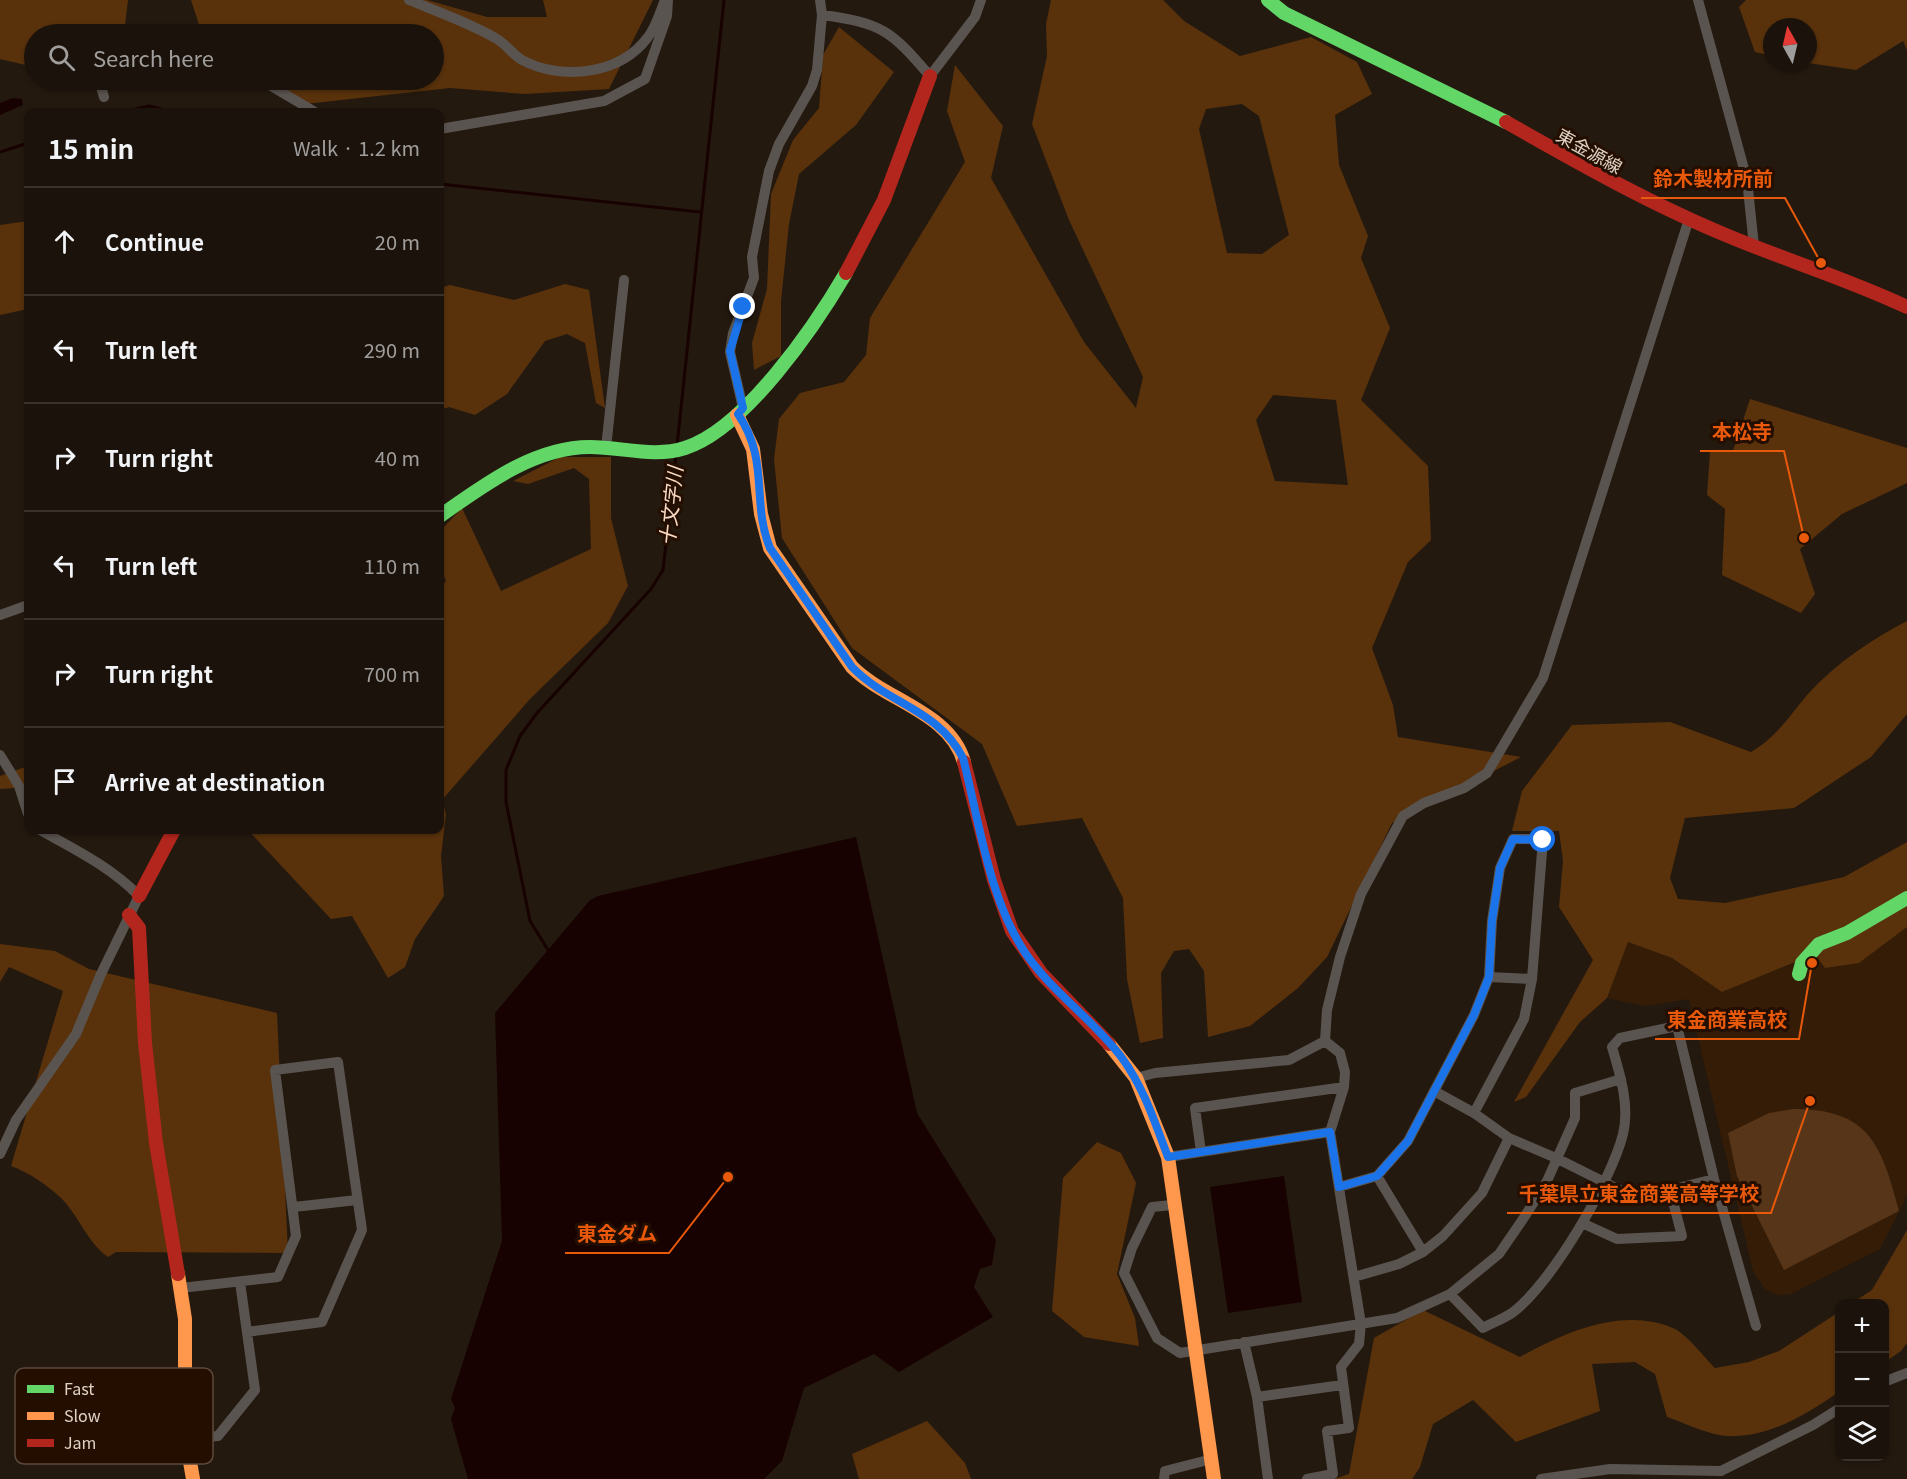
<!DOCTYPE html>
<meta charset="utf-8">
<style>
body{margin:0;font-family:Georgia,"Noto Sans JP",serif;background:#241c14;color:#f1f3f6}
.controls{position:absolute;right:18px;bottom:18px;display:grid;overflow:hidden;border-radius:12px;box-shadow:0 2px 4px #0004}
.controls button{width:54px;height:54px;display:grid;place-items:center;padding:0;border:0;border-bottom:2px solid #39322c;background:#1b130b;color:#f1f3f6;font:30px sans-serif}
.compass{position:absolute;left:1763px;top:18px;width:54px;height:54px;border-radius:50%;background:#1b130b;box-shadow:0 2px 4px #0004;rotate:352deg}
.stop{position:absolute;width:18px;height:18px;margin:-14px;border:4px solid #1a73e8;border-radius:50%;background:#fff}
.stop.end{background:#1a73e8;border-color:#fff;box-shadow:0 2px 6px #0008}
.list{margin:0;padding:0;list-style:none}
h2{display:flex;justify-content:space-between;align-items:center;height:78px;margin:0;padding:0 24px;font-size:26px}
h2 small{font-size:20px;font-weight:400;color:#a09e9d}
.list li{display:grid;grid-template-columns:39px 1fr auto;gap:18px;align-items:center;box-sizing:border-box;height:108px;padding:0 24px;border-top:2px solid #39322c}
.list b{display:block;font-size:22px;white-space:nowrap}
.list em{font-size:20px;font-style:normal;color:#a09e9d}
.icon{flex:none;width:33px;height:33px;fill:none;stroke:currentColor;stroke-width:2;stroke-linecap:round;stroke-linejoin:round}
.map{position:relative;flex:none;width:1907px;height:1479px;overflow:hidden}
.search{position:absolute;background:#1b130b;box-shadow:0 2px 4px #0004;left:24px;top:24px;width:420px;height:66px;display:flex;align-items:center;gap:15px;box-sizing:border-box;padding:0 21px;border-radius:33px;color:#a09e9d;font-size:22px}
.panel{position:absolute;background:#1b130b;box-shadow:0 2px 4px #0004;left:24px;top:108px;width:420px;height:726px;border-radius:12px}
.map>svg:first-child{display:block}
</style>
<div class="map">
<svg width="1907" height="1479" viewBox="0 0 1907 1479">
<rect width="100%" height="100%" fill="#24190f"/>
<path fill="#351c06" d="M 1907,927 L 1907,1196 L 1880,1249 L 1791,1294 L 1777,1295 L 1765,1289 L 1753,1271 L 1689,999 L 1645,1006 L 1607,998 L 1628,942 L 1672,958 L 1722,992 L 1816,954 L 1859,963 Z"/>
<path fill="#573519" d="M 1793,1109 C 1870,1109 1881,1145 1899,1211 L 1784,1270 L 1737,1176 L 1728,1133 L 1769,1113 Z"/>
<path fill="#59320c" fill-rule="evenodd" d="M 0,0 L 128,0 L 124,34 L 34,34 L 34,67 L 0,59 Z
M 191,0 L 427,0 L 487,17 L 547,17 L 543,0 L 653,0 L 609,89 L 525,94 L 450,88 L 305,104 L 266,80 L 434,80 L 434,34 L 202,34 Z
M 1051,0 L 1163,0 L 1184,21 L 1240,56 L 1311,37 L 1357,62 L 1372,94 L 1335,115 L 1339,165 L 1368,236 L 1361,258 L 1390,328 L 1361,400 L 1428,466 L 1431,540 L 1408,562 L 1372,648 L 1393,705 L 1398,737 L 1521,757 L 1392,823 L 1327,957 L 1298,988 L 1250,1026 L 1208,1037 L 1204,971 L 1189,949 L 1174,951 L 1161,973 L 1163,1038 L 1140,1043 L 1127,979 L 1123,898 L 1082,818 L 1017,826 L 982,744 L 852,648 L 782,538 L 774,459 L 779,419 L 800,393 L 844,382 L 866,355 L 870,318 L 965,162 L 947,111 L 955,65 L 1003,126 L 991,178 L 1084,342 L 1136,408 L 1143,377 L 1069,220 L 1032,124 L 1047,56 L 1046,24 ZM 1242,104 L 1259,116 L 1289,235 L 1262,254 L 1227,253 L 1199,129 L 1206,109 ZM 1273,395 L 1336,400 L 1348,485 L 1275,481 L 1256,420 Z
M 1746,0 L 1907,0 L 1907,50 L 1903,41 L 1856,70 L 1808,63 L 1808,27 L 1772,27 L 1772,56 L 1755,52 L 1739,7 Z
M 839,27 L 894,72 L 856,125 L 799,174 L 789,224 L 781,301 L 781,356 L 754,370 L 752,343 L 767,289 L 771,194 L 793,140 L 819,108 L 823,55 Z
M 28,221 L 28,309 L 0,315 L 0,225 Z
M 565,284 L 589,290 L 605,408 L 596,403 L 585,343 L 567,334 L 545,341 L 507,394 L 475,415 L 449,407 L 440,410 L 440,288 L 450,285 L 514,300 Z
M 1750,399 L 1907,448 L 1907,483 L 1842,514 L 1800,549 L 1815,594 L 1801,613 L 1722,575 L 1725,509 L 1707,495 L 1710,452 L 1733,451 Z
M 560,457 L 611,457 L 611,518 L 628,586 L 608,623 L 530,699 L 442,800 L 446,814 L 441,856 L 444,896 L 415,939 L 405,967 L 388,978 L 352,916 L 331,919 L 248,830 L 440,830 L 440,701 L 442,699 L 440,696 L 440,588 L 446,581 L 440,567 L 440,531 L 462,508 L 501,591 L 591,549 L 589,479 L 574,468 L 528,484 L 513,481 Z
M 1907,621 L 1907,714 L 1871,757 L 1794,808 L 1685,818 L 1670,878 L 1678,899 L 1725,903 L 1844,877 L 1907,842 L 1907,927 L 1859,963 L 1825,968 L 1815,954 L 1722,992 L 1672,958 L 1628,942 L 1607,998 L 1580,1022 L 1526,1097 L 1514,1102 L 1593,960 L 1559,907 L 1563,861 L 1559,831 L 1512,831 L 1522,791 L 1572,725 L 1670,722 L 1751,752 C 1777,737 1789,716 1808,694 C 1836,663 1871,640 1907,621 Z
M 28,766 L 28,787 L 0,789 L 0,776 Z
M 0,944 L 55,951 L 89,969 L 277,1013 L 288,1253 L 116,1252 L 108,1257 C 87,1242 80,1218 62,1199 C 47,1185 30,1173 11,1166 L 63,991 L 9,967 L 0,982 Z
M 1097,1142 L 1121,1153 L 1136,1183 L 1117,1274 L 1135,1318 L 1139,1346 L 1084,1337 L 1052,1311 L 1063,1178 Z
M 1907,1230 L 1907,1343 L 1901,1351 L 1885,1362 L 1884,1304 L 1852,1303 L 1872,1290 Z
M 1423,1310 L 1520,1357 C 1566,1332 1623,1306 1675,1329 C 1687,1335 1705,1358 1715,1368 L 1749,1362 L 1779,1351 L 1839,1312 L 1839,1392 C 1804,1416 1756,1446 1711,1433 C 1696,1429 1682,1422 1667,1417 L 1655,1374 L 1635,1362 L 1592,1364 L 1600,1411 L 1516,1442 L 1473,1400 L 1433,1424 L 1420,1467 L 1412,1479 L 1334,1479 L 1349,1474 L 1374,1338 Z
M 927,1421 L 965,1463 L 971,1479 L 859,1479 L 852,1454 Z"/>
<path fill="#180201" d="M 13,98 L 22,99 L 23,105 L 0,115 L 0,103 Z
M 856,837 L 917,1113 L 996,1240 L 992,1265 L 980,1269 L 974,1287 L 993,1317 L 899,1372 L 874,1354 L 804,1388 L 782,1461 L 764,1479 L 468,1479 L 451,1419 L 455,1408 L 451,1399 L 502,1241 L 495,1013 L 590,900 L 598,896 Z
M 1284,1176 L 1302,1302 L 1228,1313 L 1210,1187 Z"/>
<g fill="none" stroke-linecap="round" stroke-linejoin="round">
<path stroke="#180201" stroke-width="3" d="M 123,112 L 149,106 L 173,112
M 0,152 L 28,143
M 440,184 L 700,212
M 677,446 L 724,0
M 548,950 L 530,921 L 506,802 L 506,770 L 520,736 L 537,713 L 651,589 L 663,570 L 676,455"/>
<path stroke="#5a5450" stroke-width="10" d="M 409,0 C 438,12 470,23 497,39 C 507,45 513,55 522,60 C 561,81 620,75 648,37 C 656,27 660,12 665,0
M 1698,0 L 1747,180 L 1754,246
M 822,15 C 883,23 891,31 930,76 L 975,17 L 981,0
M 99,80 L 104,97
M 261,80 L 315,112
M 440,129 L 604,101 L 645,79 L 667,16 L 668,0
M 743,408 L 730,352 L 733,333 L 754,278 L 752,257 L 769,171 L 779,144 L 812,86 L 817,70 L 822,15 L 820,0
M 606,448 L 624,280
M 0,615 L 28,605
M 0,755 L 19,786 L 28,814
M 1489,977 L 1532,979
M 1325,1041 L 1327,1010 L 1340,957 L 1361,894 L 1403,816 L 1424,803 L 1464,788 L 1487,773 L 1543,678 L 1689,219
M 1136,1078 L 1155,1073 L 1289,1060 L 1325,1041
M 1434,1091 L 1474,1113 L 1509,1138 L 1556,1158 L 1626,1193 L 1650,1195 L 1714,1179
M 1201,1152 L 1195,1108 L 1344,1087
M 0,1154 L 16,1120 L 76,1034 L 101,974 L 139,896 C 111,867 74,849 40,830
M 1168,1157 L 1330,1132
M 1377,1176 L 1423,1252
M 1339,1187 L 1377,1176 L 1408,1141 L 1474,1015 L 1489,977 L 1492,921 L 1500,868 L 1513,839 L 1543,839 L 1532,979 L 1524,1019 L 1474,1113
M 1172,1205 L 1152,1207 L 1132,1248 L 1124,1273 L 1157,1338 L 1180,1353 L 1397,1318 L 1450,1294 L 1499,1254 L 1525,1216 L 1547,1181 L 1575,1118 L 1575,1093 L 1621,1079
M 294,1207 L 357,1200
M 1582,1223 L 1617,1239 L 1682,1236 L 1670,1190
M 1354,1277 L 1399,1264 L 1423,1252 L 1443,1236 L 1482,1193 L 1509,1138
M 181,1288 L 278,1277 L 296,1236 L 275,1070 L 338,1062 L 362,1230 L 322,1322 L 247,1332
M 1450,1294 L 1483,1328 C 1492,1323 1503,1319 1512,1313 C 1551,1284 1611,1182 1623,1134 C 1630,1106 1620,1074 1612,1047 L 1620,1038 L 1677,1026 L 1714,1179 L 1756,1326
M 1244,1342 L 1257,1397 L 1268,1479
M 1884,1382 L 1907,1373
M 1257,1397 L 1342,1385
M 186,1439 L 218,1436 L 255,1390 L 240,1282
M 1164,1479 L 1165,1471 L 1212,1459
M 1307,1479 L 1333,1474 L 1327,1431 L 1349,1428 L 1341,1367 L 1359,1344 L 1361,1324 L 1330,1132 L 1344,1087 L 1345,1072 L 1340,1053 L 1325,1041
M 1541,1479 L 1610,1469 L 1721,1471 L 1813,1425 L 1840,1408"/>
<path stroke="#63d668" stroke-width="14" d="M 1268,0 L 1284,13 L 1506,122
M 440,516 C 484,485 534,447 590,447 C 622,447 654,458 685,448 C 745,429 815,326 846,273
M 1799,974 L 1802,963 L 1819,944 L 1847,933 L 1907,898"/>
<path stroke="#ff974d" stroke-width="14" d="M 737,415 L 753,449 L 761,514 L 770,548 L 852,667 C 886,701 950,712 964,762
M 1109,1044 L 1136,1078 L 1168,1157 L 1214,1479
M 178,1274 L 185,1319 L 185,1433 L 193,1479"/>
<path stroke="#b3261e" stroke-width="14" d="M 1506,122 C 1580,164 1654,206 1733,238 C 1791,262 1850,280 1907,307
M 846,273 L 884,200 L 930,76
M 964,762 L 994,880 L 1012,931 L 1041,973 L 1109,1044
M 139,896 L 174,830
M 129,915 L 139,928 L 145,1043 L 156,1143 L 178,1274"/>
</g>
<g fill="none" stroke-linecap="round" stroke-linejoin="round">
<path stroke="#1a73e8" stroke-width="8" d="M 743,307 L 730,351 L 743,408 L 738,414 C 770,461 751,502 770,548 L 852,667 C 889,705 938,709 963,758 C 979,820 989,900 1026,954 C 1053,993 1094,1020 1122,1058 C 1144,1088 1155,1123 1168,1157 L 1330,1132 L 1339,1187 L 1377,1176 L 1408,1141 L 1474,1015 L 1489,977 L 1492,921 L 1500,868 L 1513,839 L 1543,840"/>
</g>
<g text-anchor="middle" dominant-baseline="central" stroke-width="6" stroke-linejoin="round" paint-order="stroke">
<g font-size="18" fill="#e1d2c7" stroke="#230e00">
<text transform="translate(1590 150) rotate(29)">東金源線</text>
</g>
<g font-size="20" font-style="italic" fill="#f8dac4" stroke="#230e00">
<text transform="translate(670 506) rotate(-84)">十文字川</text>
</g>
</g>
<rect x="15" y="1368" width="198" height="96" rx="9" fill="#230e00" stroke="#5c493c" stroke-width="1.5"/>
<rect x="27" y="1385" width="27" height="8" fill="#63d668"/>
<rect x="27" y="1412" width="27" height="8" fill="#ff974d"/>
<rect x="27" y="1439" width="27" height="8" fill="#b3261e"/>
<g font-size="16" fill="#e1d2c7">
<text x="64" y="1395">Fast</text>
<text x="64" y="1422">Slow</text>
<text x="64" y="1449">Jam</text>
</g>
<path fill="none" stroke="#e8590c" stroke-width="2" d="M1821 263L1785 198H1641M1804 538L1784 451H1700M1812 963L1799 1039H1655M1810 1101L1771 1213H1507M728 1177L669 1253H565"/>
<g fill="#e8590c" stroke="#230e00" stroke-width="2">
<circle cx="1821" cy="263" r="6"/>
<circle cx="1804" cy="538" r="6"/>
<circle cx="1812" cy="963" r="6"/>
<circle cx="1810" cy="1101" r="6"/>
<circle cx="728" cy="1177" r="6"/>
</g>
<g font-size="20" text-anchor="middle" font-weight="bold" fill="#e8590c" stroke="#230e00" stroke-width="6" stroke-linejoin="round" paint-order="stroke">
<text x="1713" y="186">鈴木製材所前</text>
<text x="1742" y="439">本松寺</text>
<text x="1727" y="1027">東金商業高校</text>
<text x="1639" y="1201">千葉県立東金商業高等学校</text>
<text x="617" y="1241">東金ダム</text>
</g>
</svg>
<div class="controls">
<button>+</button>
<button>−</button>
<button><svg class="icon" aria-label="layers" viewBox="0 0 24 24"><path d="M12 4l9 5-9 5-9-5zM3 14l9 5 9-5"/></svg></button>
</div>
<svg class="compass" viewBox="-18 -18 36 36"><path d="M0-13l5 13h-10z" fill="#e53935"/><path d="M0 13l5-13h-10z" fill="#a09e9d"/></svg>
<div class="stop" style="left:1543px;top:840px"></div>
<div class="stop end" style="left:743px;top:307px"></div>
<div class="search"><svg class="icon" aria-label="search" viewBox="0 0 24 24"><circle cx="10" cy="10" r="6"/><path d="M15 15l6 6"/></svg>Search here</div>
<section class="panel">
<h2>15 min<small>Walk · 1.2 km</small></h2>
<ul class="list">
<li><svg class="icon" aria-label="ahead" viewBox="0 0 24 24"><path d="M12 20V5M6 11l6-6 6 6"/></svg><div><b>Continue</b></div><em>20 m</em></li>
<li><svg class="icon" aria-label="left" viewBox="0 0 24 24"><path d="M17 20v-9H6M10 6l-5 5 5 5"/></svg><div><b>Turn left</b></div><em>290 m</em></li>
<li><svg class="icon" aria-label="right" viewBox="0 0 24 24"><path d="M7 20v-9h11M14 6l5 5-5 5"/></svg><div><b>Turn right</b></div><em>40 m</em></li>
<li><svg class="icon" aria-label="left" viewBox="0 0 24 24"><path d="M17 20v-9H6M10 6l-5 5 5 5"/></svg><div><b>Turn left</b></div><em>110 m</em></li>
<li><svg class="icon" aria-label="right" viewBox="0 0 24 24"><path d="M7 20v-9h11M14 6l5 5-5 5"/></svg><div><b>Turn right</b></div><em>700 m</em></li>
<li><svg class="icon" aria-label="arrive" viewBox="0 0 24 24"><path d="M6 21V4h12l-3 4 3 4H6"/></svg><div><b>Arrive at destination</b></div></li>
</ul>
</section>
</div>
